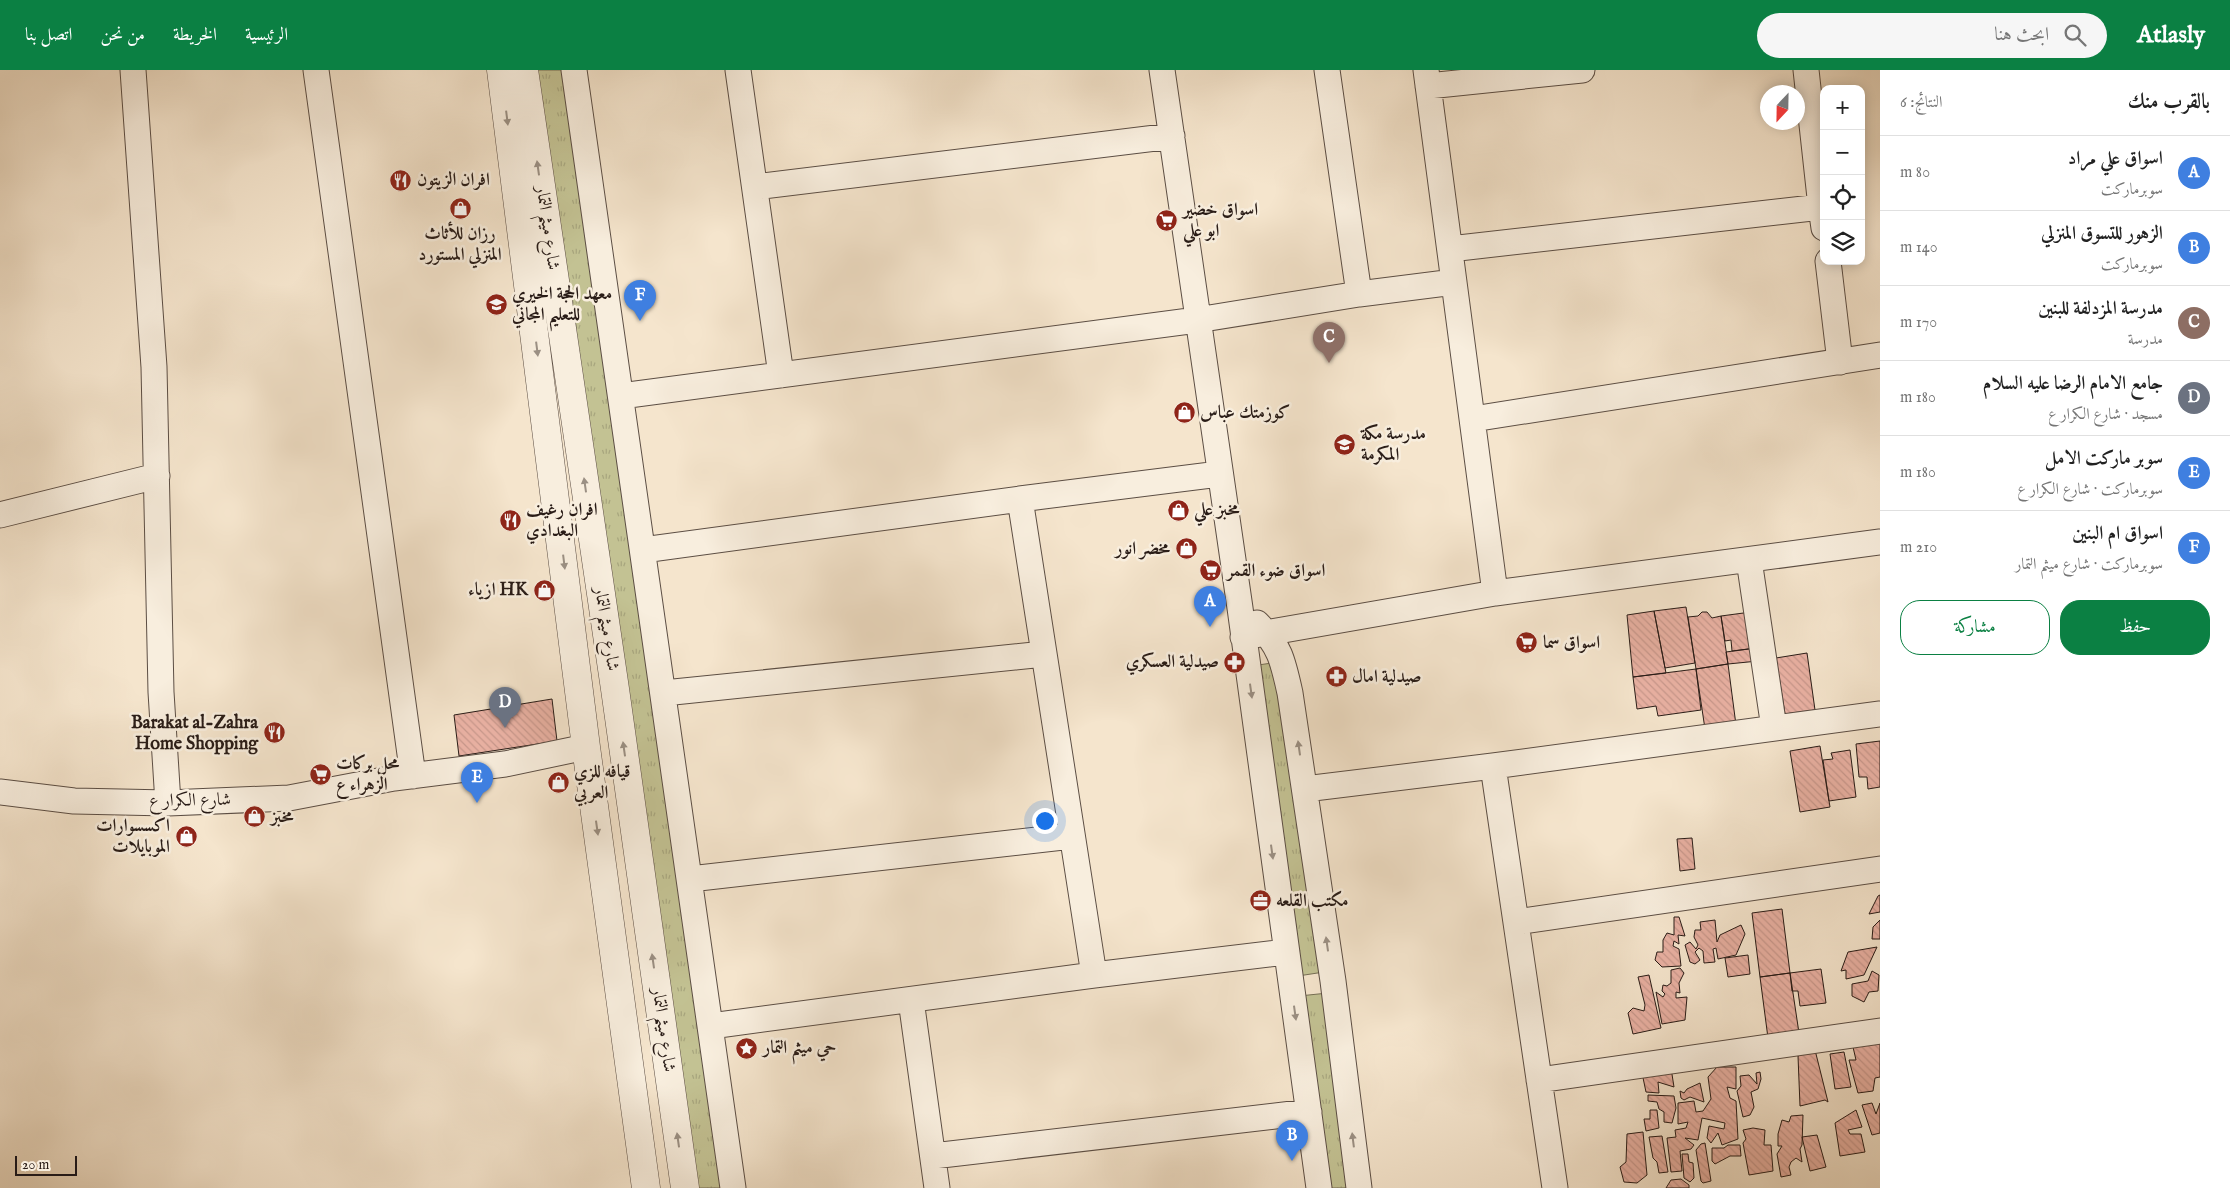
<!DOCTYPE html>
<html lang="ar">
<meta charset="utf-8">
<style>
body{margin:0;font-family:"IM FELL English",Amiri,serif;background:#f6f6f6;color:#222;direction:rtl}
.controls{position:absolute;right:15px;top:15px;display:grid;overflow:hidden;border-radius:10px;box-shadow:0 2px 12px #0003}
.controls button{width:45px;height:45px;display:grid;place-items:center;padding:0;border:0;border-bottom:1px solid #e0e0e0;background:#fff;color:#222;font:25px sans-serif}
.compass{position:absolute;left:1760px;top:15px;width:45px;height:45px;border-radius:50%;background:#fff;box-shadow:0 2px 12px #0003;rotate:202deg}
.scale{position:absolute;left:15px;bottom:12px;width:62px;box-sizing:border-box;padding-left:5px;border:2px solid #291c17;border-top:0;font-size:14px;line-height:18px;white-space:nowrap;color:#291c17;-webkit-text-stroke:4px #f8eede;paint-order:stroke}
.you{position:absolute;left:1044px;top:750px;width:18px;height:18px;margin:-12px;border:4px solid #fff;border-radius:50%;background:#1a73e8;box-shadow:0 0 0 8px #1a73e833}
.badge{display:grid;place-items:center;width:32px;height:32px;border-radius:50%;background:#0b8043;color:#fff;font-size:16px;font-weight:700}
.pin{position:absolute;translate:-50% -41px;filter:drop-shadow(0 1px 2px #0008)}
.pin::after{content:'';position:absolute;top:26px;width:18px;height:15px;background:inherit;clip-path:polygon(0 0,100% 0,50% 100%)}
.list{margin:0;padding:0;list-style:none}
h2{display:flex;justify-content:space-between;align-items:center;height:65px;margin:0;padding:0 20px;font-size:21px}
h2 small{font-size:16px;font-weight:400;color:#767676}
.list li{display:grid;grid-template-columns:32px 1fr auto;gap:15px;align-items:center;box-sizing:border-box;height:75px;padding:0 20px;border-top:1px solid #e0e0e0}
.list b{display:block;font-size:19px;white-space:nowrap}
.list p{margin:0;font-size:16px;white-space:nowrap;color:#767676}
.list em{font-size:16px;font-style:normal;color:#767676}
.actions{display:flex;gap:10px;padding:15px 20px}
.actions a{flex:1;padding:11px 0;border:1px solid #0b8043;border-radius:20px;text-align:center;font-size:18px;color:#0b8043}
.actions .main{background:#0b8043;color:#fff}
.icon{flex:none;width:28px;height:28px;fill:none;stroke:currentColor;stroke-width:2;stroke-linecap:round;stroke-linejoin:round}
.map{position:relative;flex:none;width:1880px;height:1118px;overflow:hidden;direction:ltr}
header{display:flex;align-items:center;gap:30px;box-sizing:border-box;height:70px;padding:0 25px;background:#0b8043;color:#fff}
header strong{font-size:24px}
nav{display:flex;gap:28px;margin-inline-start:auto;font-size:18px}
.search{width:350px;height:45px;background:#f6f6f6;display:flex;align-items:center;gap:12px;box-sizing:border-box;padding:0 18px;border-radius:28px;color:#767676;font-size:19px}
main{display:flex}
aside{flex:1;background:#fff}
.map>svg:first-child{display:block}
</style>
<header>
<strong>Atlasly</strong>
<div class="search"><svg class="icon" aria-label="search" viewBox="0 0 24 24"><circle cx="10" cy="10" r="6"/><path d="M15 15l6 6"/></svg>ابحث هنا</div>
<nav><a>الرئيسية</a><a>الخريطة</a><a>من نحن</a><a>اتصل بنا</a></nav>
</header>
<main>
<aside>
<h2>بالقرب منك<small>النتائج: 6</small></h2>
<ul class="list">
<li><span class="badge" style="background:#3f7fe0">A</span><div><b>اسواق علي مراد</b><p>سوبرماركت</p></div><em>80 m</em></li>
<li><span class="badge" style="background:#3f7fe0">B</span><div><b>الزهور للتسوق المنزلي</b><p>سوبرماركت</p></div><em>140 m</em></li>
<li><span class="badge" style="background:#8d6e63">C</span><div><b>مدرسة المزدلفة للبنين</b><p>مدرسة</p></div><em>170 m</em></li>
<li><span class="badge" style="background:#6b7280">D</span><div><b>جامع الامام الرضا عليه السلام</b><p>مسجد · شارع الكرار ع</p></div><em>180 m</em></li>
<li><span class="badge" style="background:#3f7fe0">E</span><div><b>سوبر ماركت الامل</b><p>سوبرماركت · شارع الكرار ع</p></div><em>180 m</em></li>
<li><span class="badge" style="background:#3f7fe0">F</span><div><b>اسواق ام البنين</b><p>سوبرماركت · شارع ميثم التمار</p></div><em>210 m</em></li>
</ul>
<div class="actions"><a class="main">حفظ</a><a>مشاركة</a></div>
</aside>
<div class="map">
<svg width="1880" height="1118" viewBox="0 0 1880 1118">
<defs>
<pattern id="park-tufts" width="24" height="20" patternUnits="userSpaceOnUse" patternTransform="scale(1.25)"><rect width="24" height="20" fill="#c3c293"/><path d="M3 7l-1-3M5 7V3M7 7l1-3M15 17l-1-3M17 17v-4M19 17l1-3" fill="none" stroke="#a8a67e"/></pattern>
<pattern id="building-back-hatch" width="6" height="6" patternUnits="userSpaceOnUse" patternTransform="scale(1.25)"><rect width="6" height="6" fill="#e9b1a3"/><path d="M-1 5l2 2M0 0l6 6M5-1l2 2" fill="none" stroke="#c8988c"/></pattern>
</defs>
<rect width="100%" height="100%" fill="#f5e5cd"/>
<filter id="stains"><feTurbulence type="fractalNoise" baseFrequency=".004" numOctaves="4"/><feColorMatrix values="0 0 0 0 .2 0 0 0 0 .09 0 0 0 0 .02 0 0 0 .5 -.17"/></filter>
<radialGradient id="worn" r=".72"><stop offset=".6" stop-color="#630" stop-opacity="0"/><stop offset="1" stop-color="#630" stop-opacity=".3"/></radialGradient>
<path fill="url(#park-tufts)" stroke="#766f55" d="M 533,0 L 568,0 L 727,1118 L 691,1118 Z
M 1278,592 L 1324,902 L 1298,906 L 1252,596 Z
M 1328,923 L 1355,1118 L 1324,1118 L 1299,926 Z"/>
<path fill="url(#building-back-hatch)" stroke="#291c17" d="M 1686,537 L 1695,593 L 1665,598 L 1654,541 Z
M 1654,541 L 1666,603 L 1633,607 L 1627,545 Z
M 1702,542 L 1707,542 L 1712,548 L 1721,546 L 1728,594 L 1696,599 L 1688,547 L 1698,546 Z
M 1751,542 L 1756,578 L 1732,581 L 1731,570 L 1725,571 L 1721,546 Z
M 1756,578 L 1758,591 L 1728,594 L 1726,582 Z
M 1807,583 L 1815,640 L 1785,644 L 1776,588 Z
M 1728,594 L 1736,655 L 1705,659 L 1696,599 Z
M 1696,599 L 1701,640 L 1658,646 L 1656,636 L 1637,639 L 1633,607 Z
M 552,629 L 557,671 L 459,686 L 454,645 Z
M 1880,671 L 1880,717 L 1868,719 L 1867,707 L 1859,707 L 1856,674 Z
M 1820,676 L 1830,737 L 1800,742 L 1790,681 Z
M 1850,680 L 1856,727 L 1829,731 L 1823,690 L 1833,689 L 1831,683 Z
M 1692,768 L 1695,799 L 1680,801 L 1677,769 Z
M 1880,825 L 1880,842 L 1869,844 L 1878,826 Z
M 1782,839 L 1790,903 L 1760,907 L 1752,843 Z
M 1674,847 L 1679,847 L 1685,866 L 1678,865 L 1679,874 L 1674,871 L 1673,876 L 1679,879 L 1681,896 L 1662,897 L 1655,890 L 1657,882 L 1663,882 L 1663,870 L 1667,863 L 1674,865 Z
M 1715,850 L 1717,872 L 1720,865 L 1741,855 L 1745,864 L 1736,885 L 1718,889 L 1716,878 L 1713,879 L 1715,892 L 1704,893 L 1703,881 L 1699,878 L 1695,882 L 1700,890 L 1695,894 L 1690,892 L 1685,875 L 1690,872 L 1696,879 L 1698,875 L 1694,867 L 1695,860 L 1701,860 L 1700,852 Z
M 1880,850 L 1880,869 L 1872,869 L 1873,857 Z
M 1877,877 L 1864,905 L 1846,909 L 1846,900 L 1841,901 L 1848,882 Z
M 1748,885 L 1750,904 L 1728,907 L 1725,888 Z
M 1680,898 L 1684,903 L 1679,913 L 1680,923 L 1676,922 L 1676,928 L 1687,927 L 1685,950 L 1662,954 L 1656,922 L 1663,927 L 1665,924 L 1662,921 L 1663,915 L 1667,916 L 1671,913 L 1671,900 Z
M 1821,899 L 1826,933 L 1800,936 L 1798,921 L 1792,921 L 1790,903 Z
M 1872,901 L 1879,905 L 1878,921 L 1869,922 L 1864,932 L 1852,926 L 1852,914 L 1868,911 Z
M 1790,903 L 1799,963 L 1768,968 L 1760,907 Z
M 1649,905 L 1661,958 L 1633,964 L 1628,943 L 1633,938 L 1644,941 L 1645,935 L 1638,907 Z
M 1880,969 L 1880,1007 L 1875,1008 L 1873,1021 L 1858,1023 L 1849,990 L 1856,990 L 1853,977 Z
M 1815,980 L 1828,1032 L 1825,1030 L 1800,1036 L 1798,986 Z
M 1844,982 L 1851,1017 L 1835,1019 L 1830,984 Z
M 1717,997 L 1736,997 L 1736,1019 L 1727,1017 L 1730,1028 L 1736,1031 L 1738,1069 L 1722,1075 L 1718,1063 L 1711,1073 L 1707,1068 L 1709,1056 L 1724,1059 L 1725,1053 L 1702,1048 L 1698,1070 L 1685,1068 L 1694,1075 L 1691,1079 L 1680,1081 L 1682,1101 L 1671,1102 L 1667,1068 L 1676,1067 L 1675,1060 L 1686,1058 L 1688,1052 L 1678,1054 L 1678,1033 L 1694,1031 L 1696,1042 L 1703,1041 L 1711,1029 L 1708,1007 Z
M 1671,998 L 1674,1017 L 1658,1012 L 1659,1023 L 1646,1022 L 1642,1003 Z
M 1760,1002 L 1761,1009 L 1758,1019 L 1751,1022 L 1754,1037 L 1750,1045 L 1743,1047 L 1737,1021 L 1741,1016 L 1740,1006 L 1749,1005 L 1757,1014 L 1756,1003 Z
M 1700,1013 L 1704,1032 L 1690,1027 L 1684,1030 L 1681,1028 L 1680,1021 L 1684,1023 L 1687,1019 Z
M 1648,1025 L 1674,1026 L 1676,1038 L 1672,1053 L 1664,1052 L 1664,1042 L 1659,1039 L 1657,1032 L 1648,1031 Z
M 1872,1033 L 1876,1044 L 1880,1033 L 1880,1063 L 1872,1065 L 1862,1035 Z
M 1650,1040 L 1657,1040 L 1659,1058 L 1646,1061 L 1644,1049 L 1650,1049 Z
M 1856,1040 L 1862,1057 L 1848,1060 L 1850,1064 L 1861,1064 L 1865,1082 L 1840,1086 L 1835,1053 Z
M 1803,1045 L 1802,1075 L 1800,1079 L 1802,1092 L 1796,1088 L 1791,1092 L 1789,1097 L 1791,1105 L 1781,1107 L 1777,1084 L 1782,1076 L 1778,1076 L 1778,1064 L 1782,1050 L 1789,1052 L 1791,1046 Z
M 1753,1058 L 1765,1060 L 1764,1075 L 1771,1075 L 1773,1101 L 1749,1105 L 1743,1073 L 1746,1069 L 1743,1060 Z
M 1643,1062 L 1647,1105 L 1637,1113 L 1624,1112 L 1620,1097 L 1626,1092 L 1627,1064 Z
M 1817,1065 L 1826,1097 L 1810,1101 L 1802,1067 Z
M 1662,1066 L 1668,1102 L 1659,1103 L 1657,1092 L 1653,1088 L 1649,1067 Z
M 1705,1073 L 1711,1111 L 1703,1113 L 1701,1111 L 1696,1080 L 1701,1074 Z
M 1728,1075 L 1740,1075 L 1741,1086 L 1730,1086 L 1715,1094 L 1712,1091 L 1712,1078 L 1724,1078 Z
M 1682,1084 L 1688,1084 L 1689,1092 L 1693,1093 L 1694,1108 L 1690,1112 L 1684,1108 Z
M 1681,1109 L 1689,1115 L 1689,1118 L 1666,1118 L 1671,1110 Z"/>
<g fill="none" stroke-linecap="round" stroke-linejoin="round">
<defs>
<path id="minor" d="M 133,0 L 154,297 L 161,622 L 168,733
M 316,0 L 413,706
M 574,0 L 733,1118
M 738,0 L 781,305
M 1162,0 L 1240,538 L 1319,1118
M 1327,0 L 1359,224
M 1426,0 L 1495,523
M 1806,0 L 1821,137
M 1428,16 L 1582,0
M 755,117 L 1172,66
M 1450,179 L 1821,137 L 1824,158
M 1828,191 L 1840,292
M 621,326 L 1197,250 L 1359,224 L 1454,212
M 1473,349 L 1880,285
M 0,445 L 157,406
M 643,480 L 1020,429
M 1749,490 L 1774,658
M 1257,553 C 1280,576 1283,591 1290,623 L 1333,911 L 1359,1118
M 1243,567 L 1495,523 L 1880,472
M 664,623 L 1044,584
M 1493,696 L 1555,1118
M 1305,719 L 1493,696 L 1880,644
M 0,722 L 74,731 L 168,733 L 289,728 L 394,708 L 505,694 L 586,677
M 690,809 L 1072,766
M 1516,852 L 1880,799
M 1094,905 L 1020,429 L 1219,404
M 911,930 L 937,1118
M 711,956 L 1094,905 L 1286,882
M 1539,1010 L 1880,961
M 933,1086 L 1309,1042"/>
<path id="tertiary" d="M 501,0 L 586,677 L 646,1118
M 524,0 L 615,619 L 685,1118"/>
</defs>
<use href="#minor" stroke="#5c4e44" stroke-width="27"/>
<use href="#tertiary" stroke="#5c4e44" stroke-width="29"/>
<use href="#minor" stroke="#f8eede" stroke-width="25"/>
<use href="#tertiary" stroke="#f8eede" stroke-width="28"/>
</g>
<defs><path id="oneway-solid" d="M-6-.8H1V-3.2L6.5 0L1 3.2V.8H-6Z" transform="scale(1.25)"/></defs>
<g fill="#9b9084">
<use href="#oneway-solid" transform="translate(507 48) rotate(83)"/>
<use href="#oneway-solid" transform="translate(538 98) rotate(-98)"/>
<use href="#oneway-solid" transform="translate(537 279) rotate(83)"/>
<use href="#oneway-solid" transform="translate(585 415) rotate(-98)"/>
<use href="#oneway-solid" transform="translate(564 492) rotate(83)"/>
<use href="#oneway-solid" transform="translate(1251 621) rotate(82)"/>
<use href="#oneway-solid" transform="translate(1299 678) rotate(-98)"/>
<use href="#oneway-solid" transform="translate(624 679) rotate(-98)"/>
<use href="#oneway-solid" transform="translate(597 758) rotate(82)"/>
<use href="#oneway-solid" transform="translate(1272 782) rotate(82)"/>
<use href="#oneway-solid" transform="translate(1327 874) rotate(-98)"/>
<use href="#oneway-solid" transform="translate(653 891) rotate(-98)"/>
<use href="#oneway-solid" transform="translate(1295 943) rotate(82)"/>
<use href="#oneway-solid" transform="translate(678 1070) rotate(-98)"/>
<use href="#oneway-solid" transform="translate(1353 1070) rotate(-97)"/>
</g>
<defs>
<symbol id="restaurant-disc" viewBox="-11 -11 22 22"><circle r="9.5" fill="#8f2418" stroke="#f8eede"/><path d="M-5-6h1v4h1v-4h1v4h1v-4h1v5L-1.5 .5V6h-2V.5L-5-1ZM5-6V6H3V1.5H1.5Q1.5-4 5-6Z" fill="#fff"/></symbol>
<symbol id="shop-disc" viewBox="-11 -11 22 22"><circle r="9.5" fill="#8f2418" stroke="#f8eede"/><path d="M-5-2.5h2.3a2.7 3.5 0 0 1 5.4 0H5L5.5 6h-11ZM-1.5-2.5h3a1.5 2.3 0 0 0-3 0Z" fill="#fff"/></symbol>
<symbol id="supermarket-disc" viewBox="-11 -11 22 22"><circle r="9.5" fill="#8f2418" stroke="#f8eede"/><path d="M-6-5.5h2.5l.6 2H6L4.5 2H-2.5L-4.4-4H-6ZM-1.5 3.2a1.3 1.3 0 1 0 .1 0ZM3 3.2a1.3 1.3 0 1 0 .1 0Z" fill="#fff"/></symbol>
<symbol id="school-disc" viewBox="-11 -11 22 22"><circle r="9.5" fill="#8f2418" stroke="#f8eede"/><path d="M0-5L7-2L0 1L-7-2ZM-4 1L0 2.5L4 1V4Q0 6-4 4Z" fill="#fff"/></symbol>
<symbol id="pharmacy-disc" viewBox="-11 -11 22 22"><circle r="9.5" fill="#8f2418" stroke="#f8eede"/><path d="M-2-6h4v4h4v4h-4v4h-4v-4h-4v-4h4Z" fill="#fff"/></symbol>
<symbol id="office-disc" viewBox="-11 -11 22 22"><circle r="9.5" fill="#8f2418" stroke="#f8eede"/><path d="M-6-3h4V-5.5h4V-3h4V5H-6ZM-1-4.5V-3h2v-1.5ZM-6 0V1H6V0Z" fill="#fff"/></symbol>
<symbol id="sight-disc" viewBox="-11 -11 22 22"><circle r="9.5" fill="#8f2418" stroke="#f8eede"/><path d="M0-6L1.8-2.2L6-1.7L2.9 1.2L3.7 5.4L0 3.3L-3.7 5.4L-2.9 1.2L-6-1.7L-1.8-2.2Z" fill="#fff"/></symbol>
</defs>
<g fill-rule="evenodd">
<use href="#restaurant-disc" x="388" y="98" width="25" height="25"/>
<use href="#shop-disc" x="448" y="126" width="25" height="25"/>
<use href="#supermarket-disc" x="1154" y="138" width="25" height="25"/>
<use href="#school-disc" x="484" y="222" width="25" height="25"/>
<use href="#shop-disc" x="1172" y="330" width="25" height="25"/>
<use href="#school-disc" x="1332" y="362" width="25" height="25"/>
<use href="#shop-disc" x="1166" y="428" width="25" height="25"/>
<use href="#restaurant-disc" x="498" y="438" width="25" height="25"/>
<use href="#shop-disc" x="1174" y="466" width="25" height="25"/>
<use href="#supermarket-disc" x="1198" y="488" width="25" height="25"/>
<use href="#shop-disc" x="532" y="508" width="25" height="25"/>
<use href="#supermarket-disc" x="1514" y="560" width="25" height="25"/>
<use href="#pharmacy-disc" x="1222" y="580" width="25" height="25"/>
<use href="#pharmacy-disc" x="1324" y="594" width="25" height="25"/>
<use href="#restaurant-disc" x="262" y="650" width="25" height="25"/>
<use href="#supermarket-disc" x="308" y="692" width="25" height="25"/>
<use href="#shop-disc" x="546" y="700" width="25" height="25"/>
<use href="#shop-disc" x="242" y="734" width="25" height="25"/>
<use href="#shop-disc" x="174" y="754" width="25" height="25"/>
<use href="#office-disc" x="1248" y="818" width="25" height="25"/>
<use href="#sight-disc" x="734" y="966" width="25" height="25"/>
</g>
<g text-anchor="middle" dominant-baseline="central" stroke-width="5" stroke-linejoin="round" paint-order="stroke">
<g font-size="18" font-weight="bold" fill="#291c17" stroke="#f8eede" text-anchor="start">
<text x="417" y="110">افران الزيتون</text>
<text x="1183" y="140">اسواق خضير<tspan x="1183" dy="21">ابو علي</tspan></text>
<text x="460" y="164" text-anchor="middle">رزان للأثاث<tspan x="460" dy="21">المنزلي المستورد</tspan></text>
<text x="512" y="224">معهد الحجة الخيري<tspan x="512" dy="21">للتعليم المجاني</tspan></text>
<text x="1200" y="343">كوزمتك عباس</text>
<text x="1361" y="364">مدرسة مكة<tspan x="1361" dy="21">المكرمة</tspan></text>
<text x="526" y="440">افران رغيف<tspan x="526" dy="21">البغدادي</tspan></text>
<text x="1194" y="440">مخبز علي</text>
<text x="1170" y="479" text-anchor="end">مخضر انور</text>
<text x="1227" y="501">اسواق ضوء القمر</text>
<text x="528" y="520" text-anchor="end">ازياء HK</text>
<text x="1543" y="573">اسواق سما</text>
<text x="1219" y="592" text-anchor="end">صيدلية العسكري</text>
<text x="1352" y="607">صيدلية امال</text>
<text x="258" y="653" text-anchor="end">Barakat al-Zahra<tspan x="258" dy="21">Home Shopping</tspan></text>
<text x="336" y="694">محل بركات<tspan x="336" dy="21">الزهراء ع</tspan></text>
<text x="574" y="702">قيافه للزي<tspan x="574" dy="21">العربي</tspan></text>
<text x="271" y="747">مخبز</text>
<text x="170" y="756" text-anchor="end">اكسسوارات<tspan x="170" dy="21">الموبايلات</tspan></text>
<text x="1276" y="831">مكتب القلعه</text>
<text x="763" y="978">حي ميثم التمار</text>
</g>
<g font-size="18" fill="#291c17" stroke="#f8eede">
<text transform="translate(547 158) rotate(82)">شارع ميثم التمار</text>
<text transform="translate(606 559) rotate(81)">شارع ميثم التمار</text>
<text transform="translate(190 731) rotate(-1)">شارع الكرار ع</text>
<text transform="translate(663 960) rotate(82)">شارع ميثم التمار</text>
</g>
</g>
<rect width="100%" height="100%" filter="url(#stains)"/>
<rect width="100%" height="100%" fill="url(#worn)"/>
</svg>
<div class="controls">
<button>+</button>
<button>−</button>
<button><svg class="icon" aria-label="locate" viewBox="0 0 24 24"><circle cx="12" cy="12" r="6"/><path d="M12 2v4M12 18v4M2 12h4M18 12h4"/></svg></button>
<button><svg class="icon" aria-label="layers" viewBox="0 0 24 24"><path d="M12 4l9 5-9 5-9-5zM3 14l9 5 9-5"/></svg></button>
</div>
<svg class="compass" viewBox="-18 -18 36 36"><path d="M0-13l5 13h-10z" fill="#e53935"/><path d="M0 13l5-13h-10z" fill="#767676"/></svg>
<div class="scale">20 m</div>
<div class="you"></div>
<div class="pin badge" style="left:1210px;top:557px;background:#3f7fe0">A</div>
<div class="pin badge" style="left:1292px;top:1091px;background:#3f7fe0">B</div>
<div class="pin badge" style="left:1329px;top:293px;background:#8d6e63">C</div>
<div class="pin badge" style="left:505px;top:658px;background:#6b7280">D</div>
<div class="pin badge" style="left:477px;top:733px;background:#3f7fe0">E</div>
<div class="pin badge" style="left:640px;top:251px;background:#3f7fe0">F</div>
</div>
</main>
